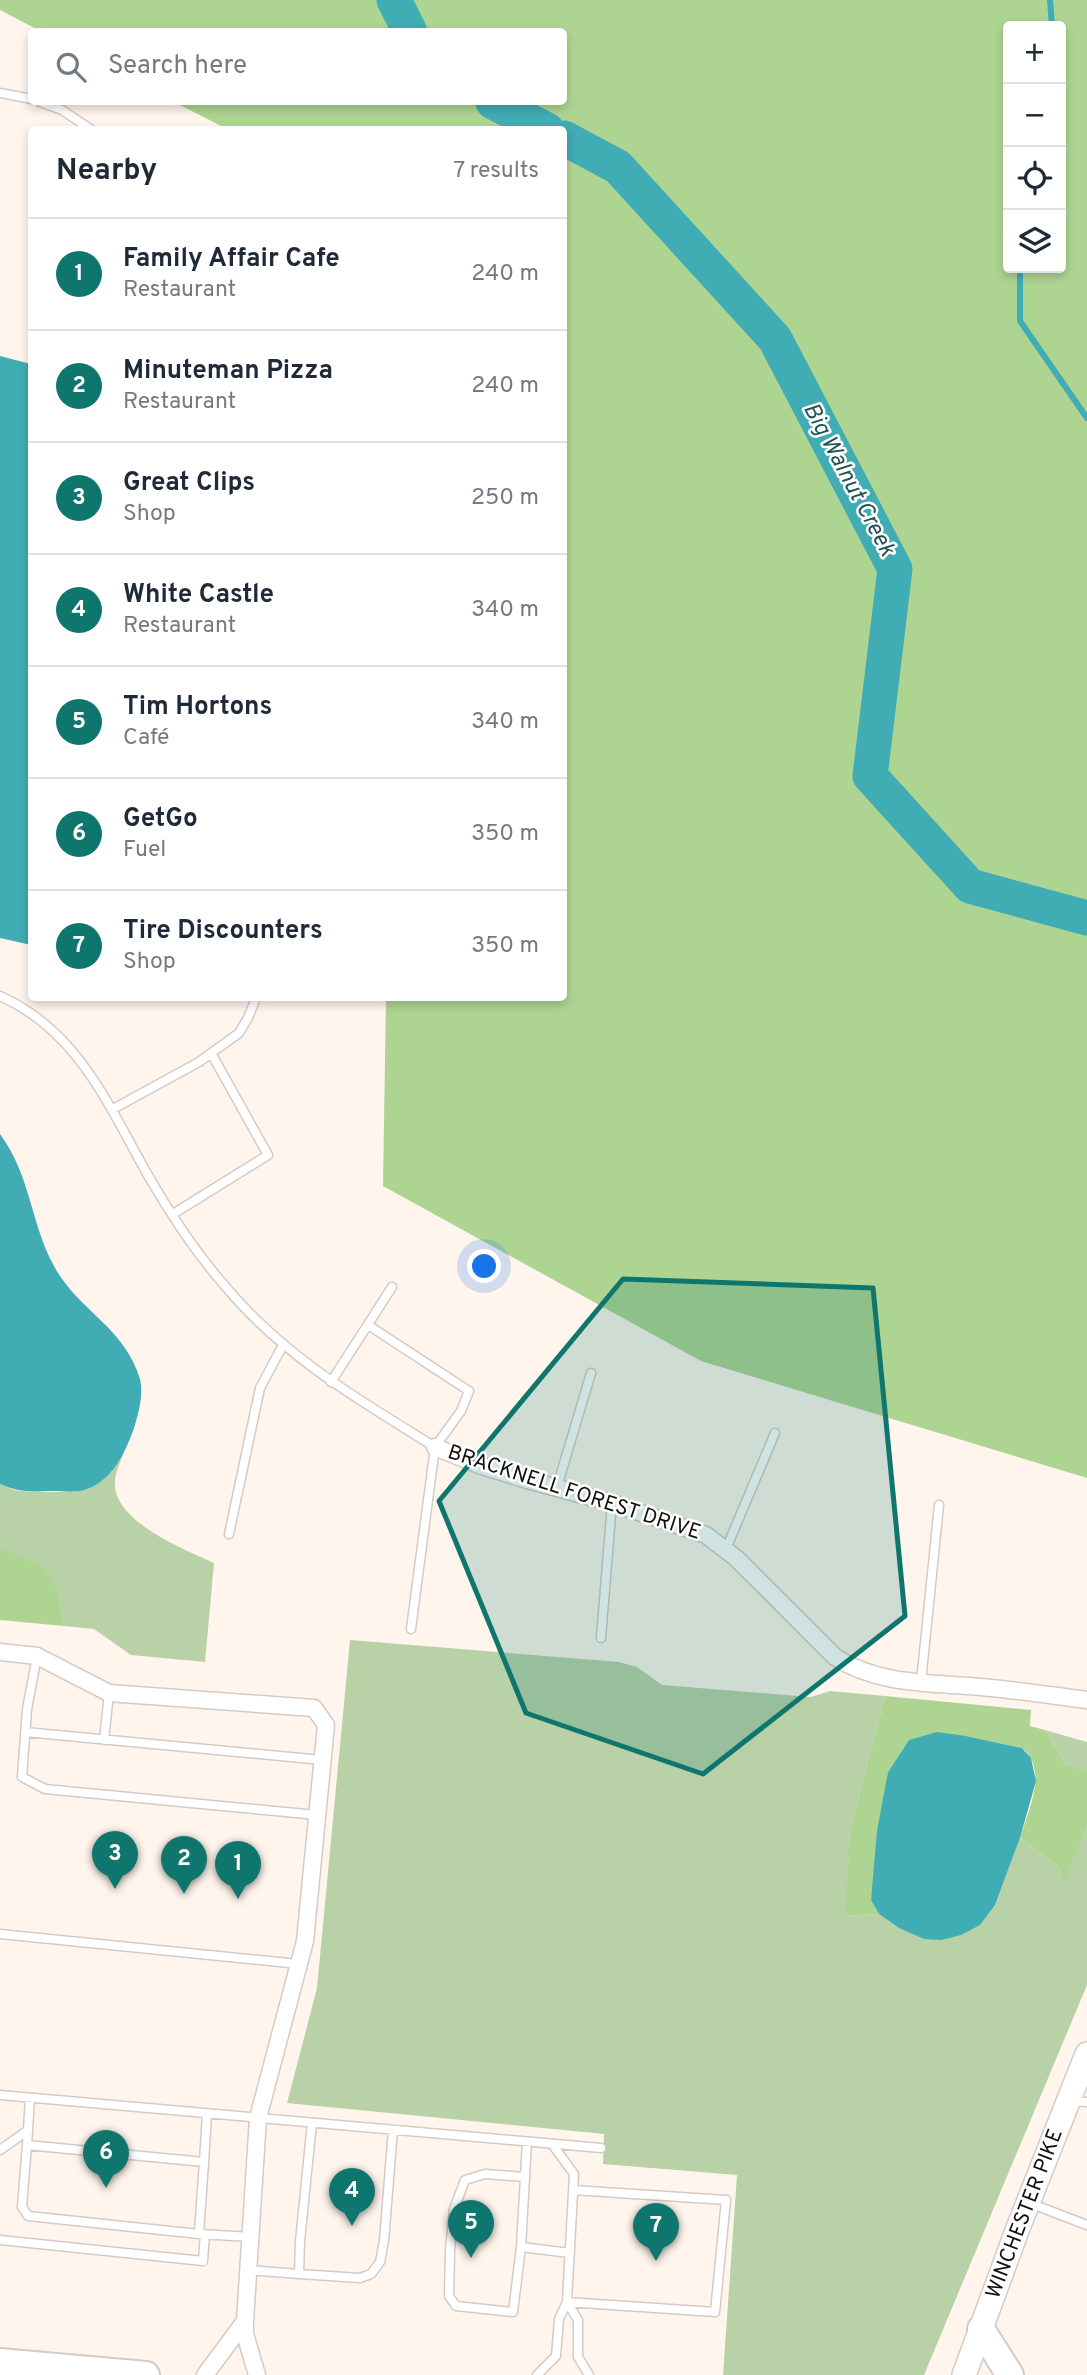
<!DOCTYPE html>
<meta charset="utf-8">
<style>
body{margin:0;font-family:Overpass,sans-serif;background:#f6f6f7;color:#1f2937}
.controls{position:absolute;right:21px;top:21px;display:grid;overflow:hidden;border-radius:7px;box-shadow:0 4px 10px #0003}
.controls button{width:63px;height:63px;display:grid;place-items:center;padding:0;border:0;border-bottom:2px solid #e0e1e3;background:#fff;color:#1f2937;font:35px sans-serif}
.you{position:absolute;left:485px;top:1267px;width:24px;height:24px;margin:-18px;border:5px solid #fff;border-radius:50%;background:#1a73e8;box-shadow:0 0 0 10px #1a73e833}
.badge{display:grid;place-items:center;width:46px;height:46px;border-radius:50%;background:#0f766e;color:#fff;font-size:23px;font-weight:700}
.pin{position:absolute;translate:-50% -58px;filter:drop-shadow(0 2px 4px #0008)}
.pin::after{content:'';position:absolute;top:37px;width:24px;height:21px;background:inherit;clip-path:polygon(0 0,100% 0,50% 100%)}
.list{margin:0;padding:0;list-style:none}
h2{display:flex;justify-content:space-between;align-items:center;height:91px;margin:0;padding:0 28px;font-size:30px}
h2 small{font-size:23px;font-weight:400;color:#747a83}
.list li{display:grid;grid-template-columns:46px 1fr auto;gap:21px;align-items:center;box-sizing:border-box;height:112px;padding:0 28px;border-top:2px solid #e0e1e3}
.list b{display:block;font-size:26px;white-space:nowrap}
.list p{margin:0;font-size:23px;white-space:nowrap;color:#747a83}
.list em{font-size:23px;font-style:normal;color:#747a83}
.icon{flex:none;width:38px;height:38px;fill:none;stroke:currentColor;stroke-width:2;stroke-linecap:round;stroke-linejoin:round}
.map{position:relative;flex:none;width:1087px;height:2375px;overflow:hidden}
.search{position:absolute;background:#fff;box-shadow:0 4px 10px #0003;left:28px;top:28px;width:539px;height:77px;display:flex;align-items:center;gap:18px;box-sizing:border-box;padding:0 24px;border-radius:7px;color:#747a83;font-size:26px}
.panel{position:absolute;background:#fff;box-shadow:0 4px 10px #0003;left:28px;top:126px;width:539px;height:875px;border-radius:7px}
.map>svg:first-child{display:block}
</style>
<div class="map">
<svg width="1087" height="2375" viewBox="0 0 1087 2375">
<rect width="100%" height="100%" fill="#fff5ed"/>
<path fill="#b9d1a7" d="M 125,1449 C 122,1459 116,1470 115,1480 C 111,1521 184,1549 214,1563 L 205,1662 L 131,1655 L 94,1629 L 64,1626 L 58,1590 L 0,1548 L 0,1484 L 14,1490 L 33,1492 L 74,1492 L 111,1472 Z
M 350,1640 L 619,1662 L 637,1667 L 662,1685 L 811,1697 L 830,1691 L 885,1696 L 850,1830 L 846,1916 L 879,1914 L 899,1928 L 995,1905 L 1020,1838 L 1059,1866 L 1064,1882 L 1087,1828 L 1087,1985 L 924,2375 L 723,2375 L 737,2175 L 603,2164 L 604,2134 L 287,2103 L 317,1988 Z
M 1045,1730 L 1087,1742 L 1087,1771 L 1065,1764 Z"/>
<path fill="#aed492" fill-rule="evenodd" d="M 0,0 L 1087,0 L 1087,1478 L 701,1361 L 383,1186 L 386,998 L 564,998 L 564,130 L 227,129 L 174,102 L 564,102 L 564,32 L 40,31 L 0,10 ZM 1008,26 L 1061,26 L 1061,268 L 1008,268 Z
M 0,1548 L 43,1566 L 58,1590 L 64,1626 L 0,1620 Z
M 885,1696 L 1031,1710 L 1030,1726 L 1045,1730 L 1065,1764 L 1087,1771 L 1087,1828 L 1064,1883 L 1059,1866 L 1020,1838 C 1028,1812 1049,1769 1022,1748 L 966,1736 L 909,1740 L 888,1772 L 871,1900 L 879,1914 L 845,1916 L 850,1830 Z"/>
<path fill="#40acb4" d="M 0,356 L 31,364 L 31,945 L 0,938 Z
M 0,1134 C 31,1176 30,1222 54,1266 C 78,1311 124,1326 140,1379 C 144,1394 138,1416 133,1431 C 124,1455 111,1482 84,1490 C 73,1493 62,1491 52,1491 C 32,1492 18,1492 0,1484 Z
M 937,1732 L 966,1736 L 1022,1748 L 1031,1758 L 1036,1781 L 1020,1838 L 995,1905 L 980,1925 L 961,1935 L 941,1940 L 924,1939 L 899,1928 L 879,1914 L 871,1900 L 877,1831 L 888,1772 L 909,1740 Z"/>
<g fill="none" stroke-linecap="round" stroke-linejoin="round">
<path stroke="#40acb4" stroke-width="6" d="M 1050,0 L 1052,26
M 1020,268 L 1020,321 L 1087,418"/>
<path stroke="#40acb4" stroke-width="35" d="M 394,0 L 410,32
M 493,102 L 547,130
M 564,138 L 618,167 L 775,339 L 895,569 L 870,776 L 970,886 L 1087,918"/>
<defs>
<path id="lane" d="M 0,93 L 32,99
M 40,102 L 62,110 L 92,130
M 0,996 C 79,1031 109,1107 149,1177 C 171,1215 196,1253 225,1286 C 283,1356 359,1400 435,1447
M 113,1109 L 199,1062 L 239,1033 L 248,1018 L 256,998
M 173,1214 L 268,1155 L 211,1053
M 368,1325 L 469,1391 L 461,1411 L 435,1447 L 411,1629
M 331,1382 L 392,1287
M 557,1487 L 591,1373
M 229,1534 L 260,1388 L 283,1345
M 726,1549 L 775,1433
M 601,1638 L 612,1503
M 37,1656 L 27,1709 L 22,1777 L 45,1789 L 317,1815
M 921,1682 L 939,1505
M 25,1732 L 322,1760
M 104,1740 L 109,1693
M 0,1934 L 299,1964
M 0,2095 L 601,2148
M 30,2098 L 27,2145 L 204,2162 L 207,2114
M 1072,2101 L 1087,2102
M 312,2123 L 300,2241 L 299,2274 L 360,2278 L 371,2274 L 380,2262 L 384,2241 L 393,2130
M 527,2142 L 521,2247 L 570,2253
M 27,2145 L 22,2207 L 28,2216 L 199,2234
M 0,2150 L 27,2131
M 204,2162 L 199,2234 L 251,2237
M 1032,2204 L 1087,2225
M 0,2240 L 203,2261 L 205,2234
M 521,2247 L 513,2312 L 456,2306 L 449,2296 L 450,2250 L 454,2209 L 465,2180 L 485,2174 L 525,2177
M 249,2270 L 299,2274
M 567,2302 L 715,2312 L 726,2200 L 573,2190
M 567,2302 L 578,2320 L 578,2357 L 589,2375
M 537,2375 L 556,2356 L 559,2319 L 567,2302 L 574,2174 L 552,2144"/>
<path id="street" d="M 435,1447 L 479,1465 L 524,1479 L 612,1503 L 706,1535 L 736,1558 L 835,1657 C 881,1687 938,1682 991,1688 C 1023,1691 1055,1696 1087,1700
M 0,1652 L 37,1656 L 109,1693 L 314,1708 L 326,1725 L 305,1941 L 258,2118 L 245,2321 L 245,2334 L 257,2375
M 205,2375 L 245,2321"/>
<path id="secondary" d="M 964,2375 L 1018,2228 L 1087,2054"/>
<path id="primary" d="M 981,2329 L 1010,2375
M 0,2362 L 146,2375"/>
</defs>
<use href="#lane" stroke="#d5cbc4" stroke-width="11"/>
<use href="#street" stroke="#d5cbc4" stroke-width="19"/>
<use href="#secondary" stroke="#d5cbc4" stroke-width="26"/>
<use href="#primary" stroke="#d5cbc4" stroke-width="30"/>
<use href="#lane" stroke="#fff" stroke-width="8"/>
<use href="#street" stroke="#fff" stroke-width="16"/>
<use href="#secondary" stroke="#fff" stroke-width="23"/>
<use href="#primary" stroke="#fff" stroke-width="26"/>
</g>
<path fill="#0f766e" fill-opacity="0.2" stroke="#0f766e" stroke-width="5" stroke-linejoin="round" d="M 623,1279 L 873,1288 L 905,1616 L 703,1774 L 526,1713 L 439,1501 Z"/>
<g text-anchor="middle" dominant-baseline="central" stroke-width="5" stroke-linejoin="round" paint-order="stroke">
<g font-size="21" fill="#120e0c" stroke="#fff">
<text transform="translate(574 1493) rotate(18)">BRACKNELL FOREST DRIVE</text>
<text transform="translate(1025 2214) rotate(-69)">WINCHESTER PIKE</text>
</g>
<g font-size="23" font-style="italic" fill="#225154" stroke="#fff">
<text transform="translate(848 480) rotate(62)">Big Walnut Creek</text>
</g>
</g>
</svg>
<div class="controls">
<button>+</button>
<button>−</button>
<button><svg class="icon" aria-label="locate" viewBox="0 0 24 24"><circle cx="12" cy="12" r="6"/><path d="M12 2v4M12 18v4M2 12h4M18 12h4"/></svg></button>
<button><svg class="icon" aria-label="layers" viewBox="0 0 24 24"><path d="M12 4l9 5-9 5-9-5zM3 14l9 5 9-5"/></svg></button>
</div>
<div class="you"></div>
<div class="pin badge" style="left:238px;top:1899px">1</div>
<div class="pin badge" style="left:184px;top:1894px">2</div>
<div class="pin badge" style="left:115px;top:1889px">3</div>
<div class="pin badge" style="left:352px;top:2226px">4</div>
<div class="pin badge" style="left:471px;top:2258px">5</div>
<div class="pin badge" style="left:106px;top:2188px">6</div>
<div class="pin badge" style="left:656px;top:2261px">7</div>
<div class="search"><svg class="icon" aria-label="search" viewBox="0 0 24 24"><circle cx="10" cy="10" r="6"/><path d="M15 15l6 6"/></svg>Search here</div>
<section class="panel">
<h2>Nearby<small>7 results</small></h2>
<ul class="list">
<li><span class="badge">1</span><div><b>Family Affair Cafe</b><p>Restaurant</p></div><em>240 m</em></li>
<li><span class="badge">2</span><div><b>Minuteman Pizza</b><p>Restaurant</p></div><em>240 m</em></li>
<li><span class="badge">3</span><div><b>Great Clips</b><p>Shop</p></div><em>250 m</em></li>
<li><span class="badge">4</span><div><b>White Castle</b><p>Restaurant</p></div><em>340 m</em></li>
<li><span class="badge">5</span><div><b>Tim Hortons</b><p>Café</p></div><em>340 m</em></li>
<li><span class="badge">6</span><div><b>GetGo</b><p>Fuel</p></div><em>350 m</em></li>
<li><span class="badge">7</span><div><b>Tire Discounters</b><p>Shop</p></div><em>350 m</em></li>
</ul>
</section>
</div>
